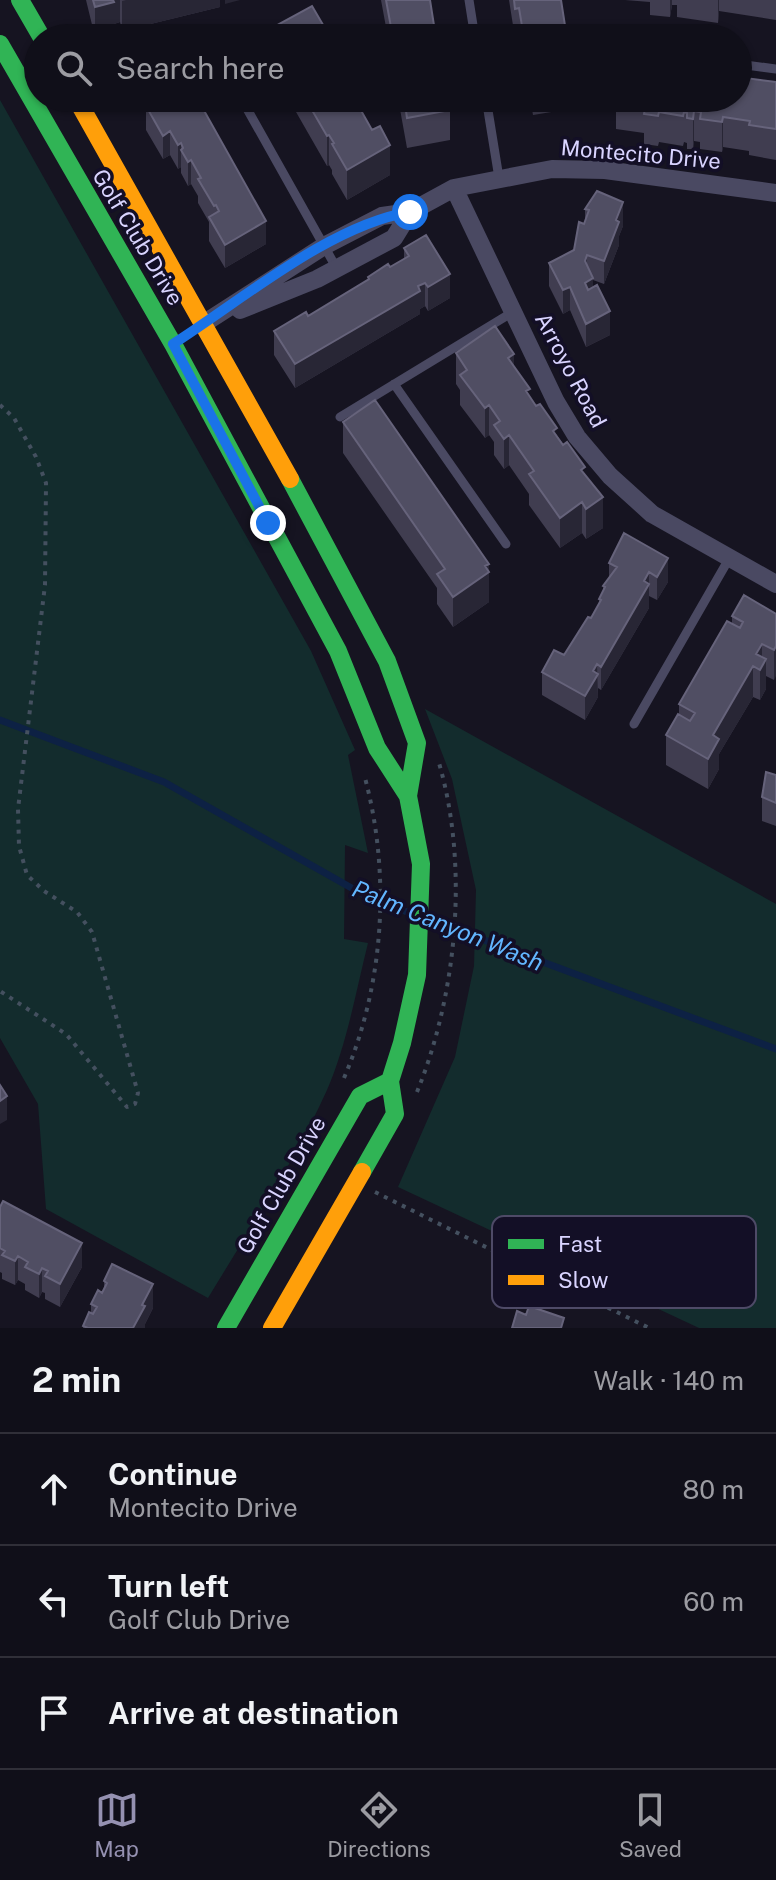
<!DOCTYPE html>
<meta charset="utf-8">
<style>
body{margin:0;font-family:"Public Sans",sans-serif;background:#1e1d26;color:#f1f3f6}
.stop{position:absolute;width:24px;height:24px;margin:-18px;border:6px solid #1a73e8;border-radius:50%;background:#fff}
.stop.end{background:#1a73e8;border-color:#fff;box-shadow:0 2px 8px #0008}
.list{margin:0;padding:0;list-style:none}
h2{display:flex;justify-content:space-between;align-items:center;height:104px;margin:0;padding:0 32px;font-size:34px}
h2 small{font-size:26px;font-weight:400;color:#9c9ca2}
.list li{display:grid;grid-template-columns:52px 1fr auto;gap:24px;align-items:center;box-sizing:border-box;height:112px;padding:0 32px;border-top:2px solid #302f38}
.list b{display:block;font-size:30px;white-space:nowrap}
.list p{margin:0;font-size:26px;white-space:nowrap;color:#9c9ca2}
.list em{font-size:26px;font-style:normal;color:#9c9ca2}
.icon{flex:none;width:44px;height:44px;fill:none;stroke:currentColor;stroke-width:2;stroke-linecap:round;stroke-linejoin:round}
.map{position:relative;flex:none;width:776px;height:1328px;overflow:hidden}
.search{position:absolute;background:#100f19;box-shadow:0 2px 6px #0004;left:24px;right:24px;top:24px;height:88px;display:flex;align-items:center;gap:20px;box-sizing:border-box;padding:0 28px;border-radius:44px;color:#9c9ca2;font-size:30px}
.sheet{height:440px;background:#100f19}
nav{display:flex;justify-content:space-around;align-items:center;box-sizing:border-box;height:112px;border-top:2px solid #302f38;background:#100f19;font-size:22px;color:#9c9ca2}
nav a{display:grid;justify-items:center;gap:4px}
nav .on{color:#9591b1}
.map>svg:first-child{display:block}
</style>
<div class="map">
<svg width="776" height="1328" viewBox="0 0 776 1328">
<rect width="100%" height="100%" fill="#161421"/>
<path fill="#132c2d" d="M 0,100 L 311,651 L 355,750 L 348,755 L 368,853 L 345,845 L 344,939 L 368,943 C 356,991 347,1044 327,1090 C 294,1163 249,1230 208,1298 L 46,1209 L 38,1104 L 0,1038 Z
M 425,709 L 776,904 L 776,1328 L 699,1328 L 398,1187 L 455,1057 L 474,966 L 476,890 L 452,779 Z"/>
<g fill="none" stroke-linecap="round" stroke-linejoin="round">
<path stroke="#0d2144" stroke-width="7" d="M 0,720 L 164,782 L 371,899 L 413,914
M 425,918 L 776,1049"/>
<path stroke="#44505f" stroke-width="4" stroke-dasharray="4 6" stroke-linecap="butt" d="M 0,405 L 14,418 L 36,457 L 46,483 L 45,585 L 18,809 L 19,846 L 27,875 L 44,891 L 77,912 L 92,932 L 138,1093 L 135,1104 L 127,1107 L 66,1034 L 0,991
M 344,1078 C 384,985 391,875 365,778
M 417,1092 C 457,994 469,866 439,763
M 375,1192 L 649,1328"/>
<path stroke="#4a4962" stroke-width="9" d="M 469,0 L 475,38
M 738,64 L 776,69
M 241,98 L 337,269
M 486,98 L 499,178
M 394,384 L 506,544
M 340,417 L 513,312
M 634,724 L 730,557"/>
<path stroke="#4a4962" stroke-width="18" d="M 454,188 L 556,402 L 577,437 L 610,476 L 652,514 L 776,584
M 240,310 L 317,279 L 394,238 L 410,212
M 203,324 L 324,246 L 382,216 L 410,212 L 454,188 L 552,169 L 605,170 L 776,193"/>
<path stroke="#30b455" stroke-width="18" d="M 20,0 L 42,38
M 0,44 L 173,344 L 338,651 L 377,748 L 408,796
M 290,479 L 387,661 L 417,743 L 408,796 L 421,864 L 417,975 L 402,1043 L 390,1081 L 395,1114 L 362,1172
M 226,1328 L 360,1096 L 390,1081"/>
<path stroke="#ff9f0a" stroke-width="18" d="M 76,98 L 290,479
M 272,1328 L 362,1172"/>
</g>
<path fill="#403d50" d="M 86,0 L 221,0 L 220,0 L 220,7 L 122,31 L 120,22 L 114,24 L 114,32 L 95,37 Z
M 381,0 L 430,0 L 436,38 L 388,38 Z
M 509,0 L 562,0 L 562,10 L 566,32 L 576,38 L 515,38 Z
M 625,0 L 776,0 L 776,20 L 719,11 L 718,23 L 677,17 L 677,5 L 672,5 L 670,17 L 650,15 L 650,2 Z
M 776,82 L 776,160 L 749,155 L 749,151 L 723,147 L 722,152 L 700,149 L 700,142 L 694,141 L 693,149 L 687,149 L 687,143 L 684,142 L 683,146 L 659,142 L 658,146 L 644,144 L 644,133 L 616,129 L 616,98 Z
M 161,98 L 266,244 L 225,268 L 209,241 L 209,222 L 198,203 L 198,196 L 191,184 L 188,186 L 181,173 L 181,167 L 178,169 L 170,155 L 163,159 L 146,130 L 146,106 Z
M 288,98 L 354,98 L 390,175 L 347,200 L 332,174 L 332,170 L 329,165 L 327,166 Z
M 398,98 L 447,98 L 450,110 L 450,140 L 407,148 Z
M 530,98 L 582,98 L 582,107 L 533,115 Z
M 585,209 L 623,226 L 619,236 L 619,245 L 604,284 L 593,280 L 593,287 L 610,335 L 586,347 L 570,310 L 563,314 L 549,286 L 549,263 L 574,250 L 585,221 Z
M 404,248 L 450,298 L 428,311 L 425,306 L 420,309 L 420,314 L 295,388 L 274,355 L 274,331 L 308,316 L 368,280 L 368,277 L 390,267 L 404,259 Z
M 456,353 L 514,367 L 530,397 L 585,475 L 603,528 L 586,539 L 582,533 L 560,548 L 529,505 L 529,494 L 509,465 L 504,469 L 494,455 L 494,442 L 489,435 L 485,438 L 460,405 L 460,390 L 456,384 Z
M 343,422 L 489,602 L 453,627 L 437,604 L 437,588 L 343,453 Z
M 624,533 L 668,582 L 657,600 L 649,596 L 649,608 L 601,690 L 598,688 L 598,697 L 585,720 L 542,695 L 542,672 L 564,655 L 591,618 L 599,604 L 599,599 L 603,591 L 603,586 L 609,578 L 609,563 Z
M 776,614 L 774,680 L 766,676 L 766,689 L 760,700 L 753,697 L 719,754 L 719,769 L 708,789 L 666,765 L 666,735 L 679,715 L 679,704 L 732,624 L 732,616 Z
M 776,775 L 776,826 L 762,821 L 762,797 Z
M 0,1207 L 82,1267 L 60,1307 L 45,1299 L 45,1293 L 42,1292 L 39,1298 L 25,1290 L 25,1284 L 18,1280 L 15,1285 L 2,1279 L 2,1273 L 0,1272 Z
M 104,1281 L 153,1308 L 145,1324 L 145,1328 L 83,1328 L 83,1326 L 91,1313 L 91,1304 L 104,1289 Z"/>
<path fill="#282635" d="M 112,0 L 120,0 L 120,22 L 114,24 L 114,32 L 95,37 L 95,7 Z
M 126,0 L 221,0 L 220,0 L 220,7 L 122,31 L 122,1 Z
M 225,0 L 240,0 L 225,4 Z
M 670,0 L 672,0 L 672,5 L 670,17 Z
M 718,0 L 719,0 L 719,11 L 718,23 Z
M 694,111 L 694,141 L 693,149 L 693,119 Z
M 723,117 L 723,147 L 722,152 L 722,122 Z
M 170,131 L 170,155 L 163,159 L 163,136 Z
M 329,135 L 329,165 L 327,166 L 327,136 Z
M 181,143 L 181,167 L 178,169 L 178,145 Z
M 390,145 L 390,175 L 347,200 L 347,170 Z
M 191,160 L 191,184 L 188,186 L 188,162 Z
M 623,202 L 623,226 L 619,236 L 619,245 L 604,284 L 604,261 Z
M 266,221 L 266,244 L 225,268 L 225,245 Z
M 587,255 L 587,278 L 593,278 L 593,302 L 585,307 L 585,261 Z
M 450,274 L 450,298 L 428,311 L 428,287 Z
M 425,283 L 425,306 L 420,309 L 420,314 L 295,388 L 295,364 Z
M 570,287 L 570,310 L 563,314 L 563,290 Z
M 610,311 L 610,335 L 586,347 L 586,324 Z
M 514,354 L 514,384 L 508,358 Z
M 489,405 L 489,435 L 485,438 L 485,408 Z
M 509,435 L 509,465 L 504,469 L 504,439 Z
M 603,497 L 603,528 L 586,539 L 586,509 Z
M 582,502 L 582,533 L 560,548 L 560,518 Z
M 668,558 L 668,582 L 657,600 L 657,577 Z
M 489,564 L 489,602 L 453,627 L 453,597 Z
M 649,572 L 649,608 L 601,690 L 601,667 Z
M 762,644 L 762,666 L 766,659 L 766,689 L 760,700 L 760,670 L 756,654 Z
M 776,646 L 776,676 L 774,680 L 774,650 Z
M 597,664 L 598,697 L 585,720 L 585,696 L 593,671 Z
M 753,666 L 753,697 L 719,754 L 719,769 L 708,789 L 708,759 L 713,735 Z
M 7,1096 L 7,1120 L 0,1124 L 0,1101 Z
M 82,1243 L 82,1267 L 60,1307 L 60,1284 Z
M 18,1256 L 18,1280 L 15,1285 L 15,1261 Z
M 42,1268 L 42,1292 L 39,1298 L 39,1274 Z
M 153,1284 L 153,1308 L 145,1324 L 145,1328 L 133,1328 L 142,1305 Z"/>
<path fill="#504e63" stroke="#66637b" stroke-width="2" d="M 93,0 L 113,0 L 114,2 L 95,7 Z
M 386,0 L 430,0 L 436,38 L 393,38 Z
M 514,0 L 561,0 L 566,32 L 574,31 L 576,38 L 524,38 L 519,8 L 515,9 Z
M 312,6 L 329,35 L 323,38 L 274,38 L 268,30 Z
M 738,77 L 776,82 L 776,129 L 749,125 L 750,121 L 723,117 L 722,122 L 700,119 L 701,112 L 694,111 L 693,119 L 687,118 L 687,113 L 684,112 L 683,116 L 659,112 L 658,116 L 644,114 L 646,103 L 616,99 L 738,98 Z
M 161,98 L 197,98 L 266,221 L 225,245 L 209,217 L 219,211 L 216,205 L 214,206 L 198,179 L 201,178 L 191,160 L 188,162 L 181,150 L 183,148 L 181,143 L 178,145 L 170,131 L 163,136 L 146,106 Z
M 305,98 L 354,98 L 372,130 L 380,126 L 390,145 L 347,170 L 332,144 L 334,143 L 329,135 L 327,136 Z
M 404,98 L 447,98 L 450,110 L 407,118 Z
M 597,191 L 623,202 L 616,220 L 619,222 L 604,261 L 587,255 L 585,261 L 593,278 L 585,283 L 588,290 L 597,285 L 610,311 L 586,324 L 570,287 L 563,290 L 549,263 L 574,250 L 579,222 L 584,224 L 589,210 L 585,209 Z
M 426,235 L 450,274 L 428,287 L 425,283 L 418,286 L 420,291 L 295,364 L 274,331 L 306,312 L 308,316 L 369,279 L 368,277 L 388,264 L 390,267 L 409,256 L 404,248 Z
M 495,326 L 514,354 L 508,358 L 530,389 L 526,391 L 536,406 L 540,404 L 557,428 L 553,431 L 563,445 L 567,442 L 585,467 L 581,470 L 603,497 L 586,509 L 582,502 L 560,518 L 529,474 L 534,471 L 509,435 L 504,439 L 494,425 L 500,421 L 489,405 L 485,408 L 460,375 L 467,370 L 456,353 Z
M 375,400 L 489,564 L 485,566 L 489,572 L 453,597 L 437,574 L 445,569 L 343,422 Z
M 624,533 L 668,558 L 657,577 L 649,572 L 644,581 L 649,584 L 601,667 L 597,664 L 593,671 L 598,674 L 585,696 L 542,672 L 554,650 L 564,655 L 588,617 L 591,618 L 601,600 L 599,599 L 605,587 L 603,586 L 617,567 L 609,563 Z
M 744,595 L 776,614 L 776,646 L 774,650 L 762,644 L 756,654 L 766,659 L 760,670 L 753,666 L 713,735 L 719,739 L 708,759 L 666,735 L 678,714 L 690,721 L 695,713 L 679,704 L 727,621 L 740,628 L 743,622 L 732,616 Z
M 766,772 L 776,775 L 776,803 L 762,797 Z
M 0,1085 L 7,1096 L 0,1101 Z
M 3,1201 L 82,1243 L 60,1284 L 45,1276 L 48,1271 L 42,1268 L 39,1274 L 25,1267 L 28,1262 L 18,1256 L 15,1261 L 2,1255 L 5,1251 L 0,1248 L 0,1207 Z
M 112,1264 L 153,1284 L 142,1305 L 145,1306 L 133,1328 L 88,1328 L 83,1326 L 89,1312 L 93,1314 L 97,1307 L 91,1304 L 98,1290 L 102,1293 L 107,1283 L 104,1281 Z
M 529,1306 L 564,1318 L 561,1328 L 512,1328 L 517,1311 L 526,1315 Z"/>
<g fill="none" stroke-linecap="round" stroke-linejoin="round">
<path stroke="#1a73e8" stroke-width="10" d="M 268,523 L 173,344 C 242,300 330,225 410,212"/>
</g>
<g text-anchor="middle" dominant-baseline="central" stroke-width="7" stroke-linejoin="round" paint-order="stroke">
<g font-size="22" fill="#d9d4ff" stroke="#130f26">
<text transform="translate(641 154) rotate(5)">Montecito Drive</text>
<text transform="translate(138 237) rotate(59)">Golf Club Drive</text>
<text transform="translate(571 370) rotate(62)">Arroyo Road</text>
<text transform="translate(281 1185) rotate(-60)">Golf Club Drive</text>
</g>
<g font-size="24" font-style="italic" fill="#62b6ff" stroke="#130f26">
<text transform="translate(448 925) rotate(22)">Palm Canyon Wash</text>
</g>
</g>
<rect x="492" y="1216" width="264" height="92" rx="12" fill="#130f26" stroke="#4e4a67" stroke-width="2"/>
<rect x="508" y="1239" width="36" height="10" fill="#30b455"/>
<rect x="508" y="1275" width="36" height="10" fill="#ff9f0a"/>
<g font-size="22" fill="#d9d4ff">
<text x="558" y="1252">Fast</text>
<text x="558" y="1288">Slow</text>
</g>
</svg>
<div class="stop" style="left:410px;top:212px"></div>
<div class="stop end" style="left:268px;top:523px"></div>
<div class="search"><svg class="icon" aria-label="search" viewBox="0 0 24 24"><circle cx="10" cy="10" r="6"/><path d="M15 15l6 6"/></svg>Search here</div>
</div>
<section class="sheet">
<h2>2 min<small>Walk · 140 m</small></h2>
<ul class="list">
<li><svg class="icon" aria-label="ahead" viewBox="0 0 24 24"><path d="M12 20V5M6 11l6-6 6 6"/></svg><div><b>Continue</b><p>Montecito Drive</p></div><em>80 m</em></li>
<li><svg class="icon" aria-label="left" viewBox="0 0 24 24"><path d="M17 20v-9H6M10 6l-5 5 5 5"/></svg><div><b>Turn left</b><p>Golf Club Drive</p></div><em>60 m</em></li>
<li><svg class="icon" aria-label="arrive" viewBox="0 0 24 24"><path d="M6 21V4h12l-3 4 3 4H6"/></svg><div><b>Arrive at destination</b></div></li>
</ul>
</section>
<nav>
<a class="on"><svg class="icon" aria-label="map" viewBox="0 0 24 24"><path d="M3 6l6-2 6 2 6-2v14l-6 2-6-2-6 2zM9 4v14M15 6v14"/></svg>Map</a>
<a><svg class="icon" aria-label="directions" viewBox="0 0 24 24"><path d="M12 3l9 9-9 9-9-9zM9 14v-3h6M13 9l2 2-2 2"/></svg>Directions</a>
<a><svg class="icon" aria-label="saved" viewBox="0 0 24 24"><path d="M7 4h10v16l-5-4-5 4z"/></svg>Saved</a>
</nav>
